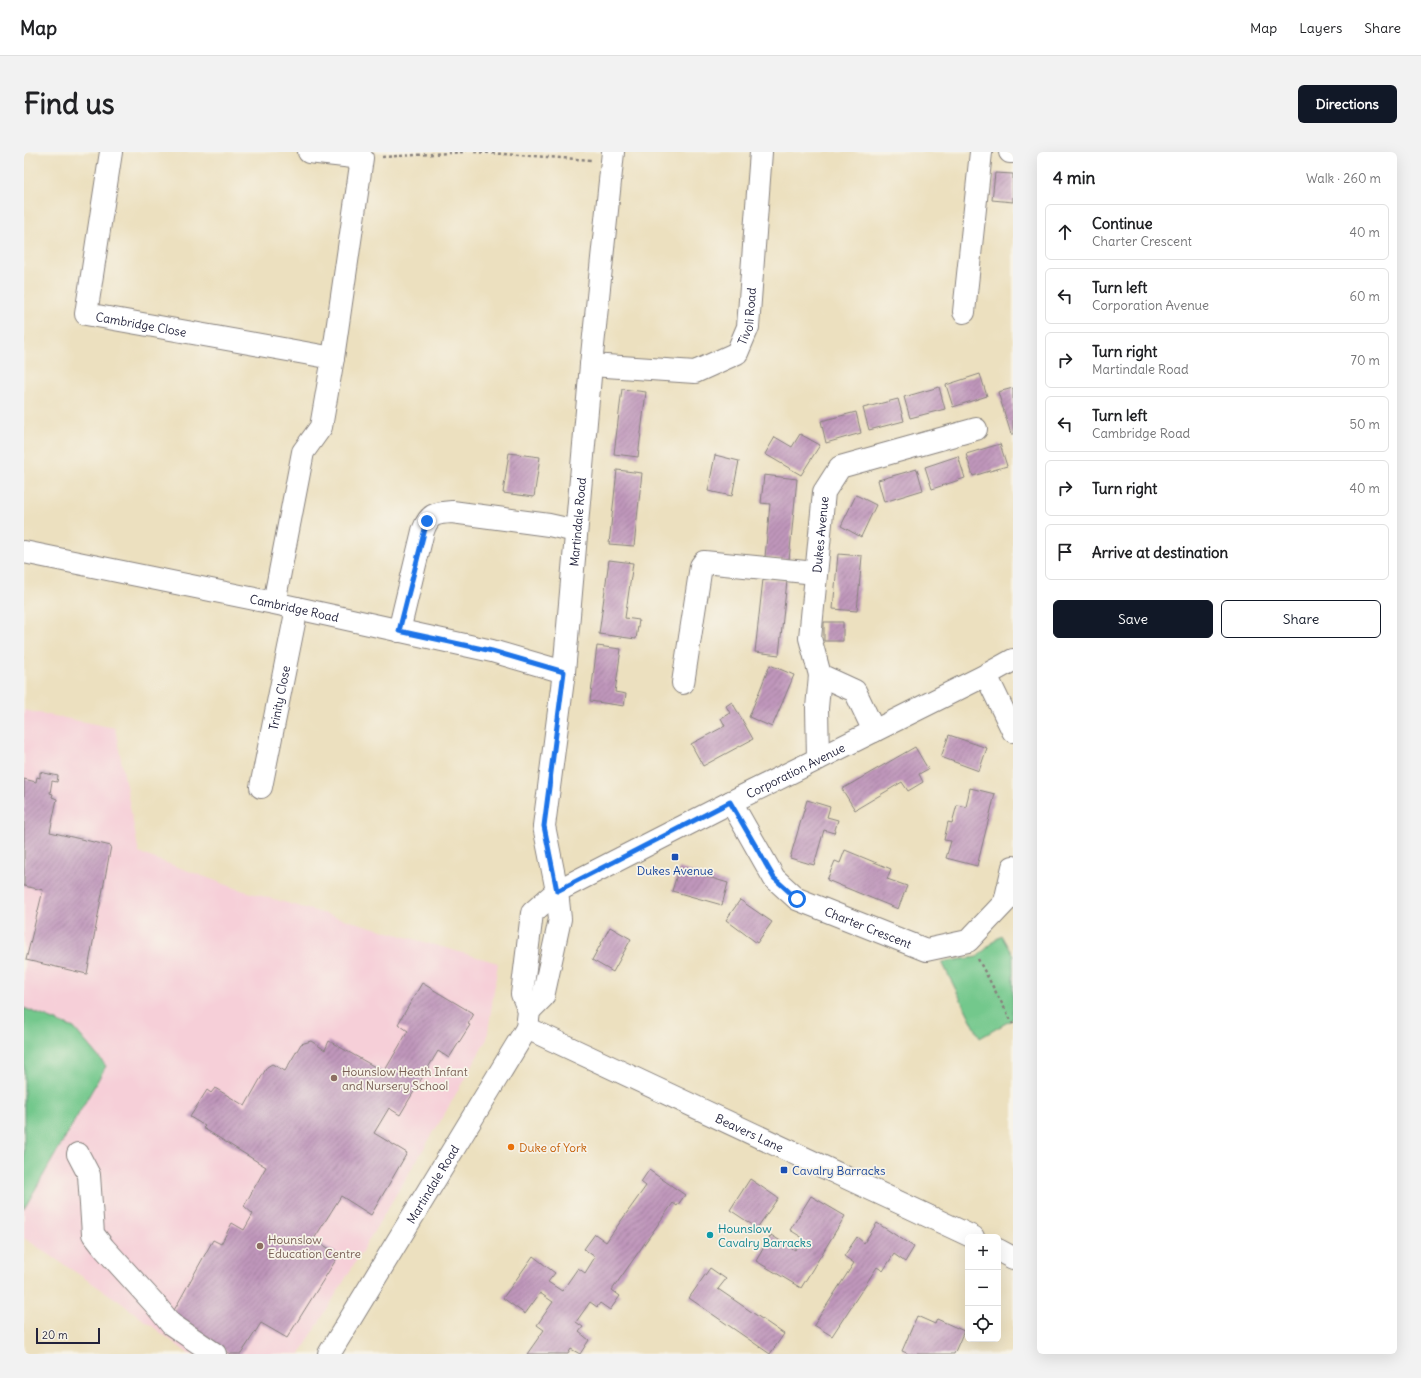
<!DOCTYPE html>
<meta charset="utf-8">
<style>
body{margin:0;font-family:Delius,sans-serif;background:#f2f2f2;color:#202124}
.controls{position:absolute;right:12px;bottom:12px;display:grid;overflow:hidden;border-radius:6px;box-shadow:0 4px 16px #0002}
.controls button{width:36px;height:36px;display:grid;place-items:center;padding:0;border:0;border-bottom:1px solid #e0e0e0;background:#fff;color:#202124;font:20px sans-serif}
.scale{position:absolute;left:12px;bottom:10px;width:64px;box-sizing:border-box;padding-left:4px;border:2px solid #22223b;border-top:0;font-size:11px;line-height:14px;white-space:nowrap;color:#22223b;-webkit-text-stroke:3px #f7f3e8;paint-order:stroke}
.stop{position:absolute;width:12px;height:12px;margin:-9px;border:3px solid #1a73e8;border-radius:50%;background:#fff}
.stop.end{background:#1a73e8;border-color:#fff;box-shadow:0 1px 4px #0008}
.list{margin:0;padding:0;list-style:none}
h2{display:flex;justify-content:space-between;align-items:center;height:52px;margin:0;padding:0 16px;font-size:17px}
h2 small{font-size:13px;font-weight:400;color:#757577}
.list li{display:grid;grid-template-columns:26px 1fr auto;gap:12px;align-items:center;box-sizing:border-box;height:56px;margin:0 8px 8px;padding:0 8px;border:1px solid #e0e0e0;border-radius:6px}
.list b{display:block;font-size:15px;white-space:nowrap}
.list p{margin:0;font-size:13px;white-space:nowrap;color:#757577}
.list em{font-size:13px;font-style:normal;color:#757577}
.actions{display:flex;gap:8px;padding:12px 16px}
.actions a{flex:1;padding:9px 0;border:1px solid #111827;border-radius:6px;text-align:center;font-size:14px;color:#111827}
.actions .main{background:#111827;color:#fff}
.icon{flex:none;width:22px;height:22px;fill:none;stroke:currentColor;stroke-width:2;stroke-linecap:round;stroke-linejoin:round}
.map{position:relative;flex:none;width:989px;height:1202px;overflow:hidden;border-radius:6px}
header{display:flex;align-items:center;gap:24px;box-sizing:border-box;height:56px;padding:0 20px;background:#fff;border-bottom:1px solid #e0e0e0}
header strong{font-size:19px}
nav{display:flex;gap:22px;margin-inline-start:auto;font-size:14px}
.intro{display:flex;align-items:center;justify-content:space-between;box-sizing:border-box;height:96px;padding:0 24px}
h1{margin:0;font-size:28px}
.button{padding:10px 18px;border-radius:6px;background:#111827;color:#fff;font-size:14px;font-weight:700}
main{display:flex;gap:24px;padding:0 24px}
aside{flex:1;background:#fff;border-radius:6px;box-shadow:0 4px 16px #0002}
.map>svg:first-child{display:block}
</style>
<header>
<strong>Map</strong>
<nav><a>Map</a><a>Layers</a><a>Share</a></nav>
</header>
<div class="intro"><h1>Find us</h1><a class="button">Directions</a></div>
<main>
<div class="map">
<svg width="989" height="1202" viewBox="0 0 989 1202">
<defs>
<pattern id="building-hatch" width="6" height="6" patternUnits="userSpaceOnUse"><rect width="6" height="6" fill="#bf96bb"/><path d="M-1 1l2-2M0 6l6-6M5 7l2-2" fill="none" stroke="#9b7a99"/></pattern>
</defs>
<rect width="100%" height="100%" fill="#f7f3e8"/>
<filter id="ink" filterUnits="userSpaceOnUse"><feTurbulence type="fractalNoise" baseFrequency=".025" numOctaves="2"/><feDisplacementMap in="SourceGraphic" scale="8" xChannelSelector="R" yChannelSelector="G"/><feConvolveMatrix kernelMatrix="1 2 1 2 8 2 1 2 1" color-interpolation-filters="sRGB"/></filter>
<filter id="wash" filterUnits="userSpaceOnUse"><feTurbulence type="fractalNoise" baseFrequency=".012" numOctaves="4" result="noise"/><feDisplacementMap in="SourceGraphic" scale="16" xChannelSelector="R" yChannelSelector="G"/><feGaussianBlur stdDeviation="0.9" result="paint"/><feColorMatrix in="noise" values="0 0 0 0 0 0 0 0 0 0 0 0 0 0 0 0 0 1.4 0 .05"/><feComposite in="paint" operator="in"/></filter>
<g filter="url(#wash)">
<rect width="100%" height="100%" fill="#ece0bf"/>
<path fill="#f6cfd8" d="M 0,558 L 91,576 L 115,701 L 217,738 L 474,811 L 463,887 L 420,963 L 276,1202 L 165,1202 L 92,1147 L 0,1086 Z"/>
<path fill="#73c88c" stroke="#4a7564" d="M 977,783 L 989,804 L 989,867 L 956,886 L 918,810 L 953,805 Z
M 0,856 L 50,876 L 82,914 L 0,1057 Z"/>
<g id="blocks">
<path fill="url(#building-hatch)" d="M 971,21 L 989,22 L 989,50 L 968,48 Z
M 956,222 L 963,244 L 929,255 L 922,233 Z
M 915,235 L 921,257 L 886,266 L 880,245 Z
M 989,236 L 989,282 L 987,282 L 974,240 Z
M 598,237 L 622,240 L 614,305 L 590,302 Z
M 874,247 L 880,269 L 845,278 L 839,256 Z
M 832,260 L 837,281 L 802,291 L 797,269 Z
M 776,282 L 796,293 L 777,323 L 741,302 L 751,285 L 768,295 Z
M 976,292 L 983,314 L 949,324 L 942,302 Z
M 485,301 L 516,305 L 510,345 L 479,341 Z
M 691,303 L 715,309 L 708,344 L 684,339 Z
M 934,304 L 941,326 L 908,337 L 901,315 Z
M 893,317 L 899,338 L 860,350 L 854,328 Z
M 593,318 L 618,321 L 610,394 L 585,392 Z
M 740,323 L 773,327 L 765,408 L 741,405 L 746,352 L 737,351 Z
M 832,343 L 852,353 L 837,385 L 817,374 Z
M 814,402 L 838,404 L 833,459 L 809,457 Z
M 585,408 L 609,411 L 601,466 L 615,468 L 612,487 L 575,482 Z
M 739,427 L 763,429 L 755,503 L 731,500 Z
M 800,470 L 819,470 L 819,489 L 800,489 Z
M 573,494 L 597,497 L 591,540 L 602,542 L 600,554 L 566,549 Z
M 746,513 L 770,523 L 748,575 L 725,565 Z
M 708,550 L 729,587 L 679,614 L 667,592 L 701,574 L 697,566 L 706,561 L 702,554 Z
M 925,583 L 963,596 L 955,619 L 917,605 Z
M 891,595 L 904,617 L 895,622 L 899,630 L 884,639 L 878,630 L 831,658 L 818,637 Z
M 16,620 L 34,624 L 33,630 L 28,629 L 26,641 L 29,642 L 28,645 L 33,647 L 26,680 L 87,694 L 63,822 L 2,808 L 19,738 L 0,734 L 0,627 L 12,630 L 13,625 L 16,626 Z
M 946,636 L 971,642 L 953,714 L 922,706 L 927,689 L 920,688 L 924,670 L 928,671 L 933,653 L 942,655 Z
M 783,648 L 806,655 L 803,665 L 814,668 L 810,681 L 800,678 L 790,713 L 766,706 Z
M 821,698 L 867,717 L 863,727 L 883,734 L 874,757 L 803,728 L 811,709 L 816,711 Z
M 655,716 L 704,731 L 698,753 L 648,739 Z
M 716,748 L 748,770 L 733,791 L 702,768 Z
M 586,775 L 607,787 L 589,820 L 568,808 Z
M 398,831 L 450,862 L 444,872 L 446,873 L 425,906 L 414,899 L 376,963 L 365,956 L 350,981 L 383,1001 L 347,1063 L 317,1044 L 290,1087 L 315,1103 L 263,1186 L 237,1171 L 217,1202 L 207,1202 L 163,1176 L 148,1162 L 189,1088 L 197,1092 L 208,1071 L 220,1078 L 229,1062 L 220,1054 L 242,1015 L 179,976 L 181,974 L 166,965 L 183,938 L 187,941 L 191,936 L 221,954 L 243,915 L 248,912 L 261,919 L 277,892 L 287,889 L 301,898 L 305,889 L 360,920 L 384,879 L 374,872 Z
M 625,1018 L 661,1043 L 653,1054 L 649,1051 L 588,1138 L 596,1144 L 586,1158 L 576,1151 L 573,1155 L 566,1150 L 552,1170 L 559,1175 L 555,1180 L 565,1188 L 556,1202 L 547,1197 L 544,1202 L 503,1202 L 520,1178 L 513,1173 L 529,1150 L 516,1141 L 501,1162 L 479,1146 L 509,1104 L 531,1121 L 524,1130 L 538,1139 L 554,1116 L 561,1121 L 571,1105 L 560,1097 L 571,1082 L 582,1090 L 622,1034 L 617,1030 Z
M 726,1027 L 754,1046 L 733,1076 L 706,1058 Z
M 787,1044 L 821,1064 L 777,1136 L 732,1109 L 747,1083 L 771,1098 L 779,1086 L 766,1078 Z
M 853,1071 L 890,1095 L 881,1110 L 870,1102 L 859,1119 L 853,1115 L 808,1184 L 790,1173 L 830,1111 L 820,1104 L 833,1085 L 840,1091 Z
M 686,1116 L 702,1127 L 694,1137 L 760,1182 L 746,1202 L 665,1146 Z
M 893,1164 L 911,1172 L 913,1167 L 940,1179 L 930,1202 L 885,1202 L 878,1199 Z"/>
</g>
</g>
<g filter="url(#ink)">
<use href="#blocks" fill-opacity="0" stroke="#87817d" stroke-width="1"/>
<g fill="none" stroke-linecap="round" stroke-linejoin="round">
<defs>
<g id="minor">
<path id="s1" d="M 87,0 L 62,162 L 309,206"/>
<path d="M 986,0 L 989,0"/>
<path d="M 940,160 L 957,0"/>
<path id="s2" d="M 567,213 L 671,220 L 713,201 L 724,175 L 737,0"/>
<path id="s3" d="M 0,400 L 250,451 L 468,499 L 540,520"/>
<path d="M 250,451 L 279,300 L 297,275 L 309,206 L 338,6 L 285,0"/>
<path d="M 375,479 L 399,379 C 405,362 411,361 428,360 L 525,373 L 552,379"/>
<path d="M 962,523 L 989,579"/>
<path d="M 659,531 L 677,414 L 680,410 L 792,421"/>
<path id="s4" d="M 850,579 L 831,539 L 796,523 L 786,486 L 800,340 L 816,315 L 952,277"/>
<path d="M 794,607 L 793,556 L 796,523"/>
<path id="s5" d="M 237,635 L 273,456"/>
<path id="s6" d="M 707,650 L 750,726 L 773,747 L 902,798 L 944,789 L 981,750 L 989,715"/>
<path id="s7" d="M 505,859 L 519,845 L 536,767 L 533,739 L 520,674 L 540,520 L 567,213 L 589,0"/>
<path id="s8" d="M 503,876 L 949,1085"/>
<path d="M 54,1002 L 65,1023 L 69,1082 L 80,1096 L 130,1151 L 147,1172 L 191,1202"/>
<path d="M 974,1098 L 989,1106"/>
<path id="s9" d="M 305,1202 L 503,876 L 505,859 L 498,842 L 508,761 L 533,739 L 707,650 L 794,607 L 962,523 L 989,508"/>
</g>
</defs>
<use href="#minor" stroke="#87817d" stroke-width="24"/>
<path stroke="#87817d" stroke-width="2.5" stroke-dasharray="3 3" stroke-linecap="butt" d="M 450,0 L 567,8
M 358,5 L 442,0
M 954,807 L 989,872"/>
<use href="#minor" stroke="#fff" stroke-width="22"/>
</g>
</g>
<g fill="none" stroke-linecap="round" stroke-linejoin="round" filter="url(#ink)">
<path stroke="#1a73e8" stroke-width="5" d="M 403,369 L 375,479 L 468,499 L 540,520 L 520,674 L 533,739 L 706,650 L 750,726 L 773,747"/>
</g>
<g fill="#1a4fb4" stroke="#f7f3e8" stroke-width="1.5">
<rect x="647" y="701" width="8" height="8" rx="2"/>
<rect x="756" y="1014" width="8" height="8" rx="2"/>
</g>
<g fill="#8d6e63" stroke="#f7f3e8" stroke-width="1.5">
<circle cx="310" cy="926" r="4"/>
<circle cx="236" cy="1094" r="4"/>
</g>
<circle fill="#e8710a" stroke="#f7f3e8" stroke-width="1.5" cx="487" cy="995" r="4"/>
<circle fill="#0f9aa8" stroke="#f7f3e8" stroke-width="1.5" cx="686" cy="1083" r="4"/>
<g text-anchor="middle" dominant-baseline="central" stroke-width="3.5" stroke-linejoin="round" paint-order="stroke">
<g font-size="12" fill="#22223b" stroke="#f7f3e8">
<text stroke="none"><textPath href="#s2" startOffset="189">Tivoli Road</textPath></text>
<text stroke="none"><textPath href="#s1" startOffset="220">Cambridge Close</textPath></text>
<text stroke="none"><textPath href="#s7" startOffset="500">Martindale Road</textPath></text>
<text stroke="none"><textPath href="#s4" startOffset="225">Dukes Avenue</textPath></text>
<text stroke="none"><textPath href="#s3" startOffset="276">Cambridge Road</textPath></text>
<text stroke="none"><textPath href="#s5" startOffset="91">Trinity Close</textPath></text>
<text stroke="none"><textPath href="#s9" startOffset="799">Corporation Avenue</textPath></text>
<text stroke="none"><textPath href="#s6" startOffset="195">Charter Crescent</textPath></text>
<text stroke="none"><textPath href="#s8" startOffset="246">Beavers Lane</textPath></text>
<text stroke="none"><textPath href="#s9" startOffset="199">Martindale Road</textPath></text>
</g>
<g font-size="12" fill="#164399" stroke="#f7f3e8">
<text x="651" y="718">Dukes Avenue</text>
<text x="768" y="1018" text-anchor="start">Cavalry Barracks</text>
</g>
<g font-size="12" fill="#785e54" stroke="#f7f3e8" text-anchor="start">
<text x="318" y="919">Hounslow Heath Infant<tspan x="318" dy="14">and Nursery School</tspan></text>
<text x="244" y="1087">Hounslow<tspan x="244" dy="14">Education Centre</tspan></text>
</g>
<g font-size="12" fill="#c56008" stroke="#f7f3e8" text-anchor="start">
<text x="495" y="995">Duke of York</text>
</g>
<g font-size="12" fill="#0d838f" stroke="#f7f3e8" text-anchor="start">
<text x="694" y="1076">Hounslow<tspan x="694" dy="14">Cavalry Barracks</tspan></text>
</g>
</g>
</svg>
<div class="controls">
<button>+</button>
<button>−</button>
<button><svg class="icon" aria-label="locate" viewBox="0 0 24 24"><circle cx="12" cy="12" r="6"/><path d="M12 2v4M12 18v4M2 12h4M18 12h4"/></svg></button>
</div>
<div class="scale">20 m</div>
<div class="stop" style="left:773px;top:747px"></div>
<div class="stop end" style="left:403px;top:369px"></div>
</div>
<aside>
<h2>4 min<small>Walk · 260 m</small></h2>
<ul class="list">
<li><svg class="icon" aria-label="ahead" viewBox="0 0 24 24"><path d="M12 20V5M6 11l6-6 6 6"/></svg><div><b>Continue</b><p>Charter Crescent</p></div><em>40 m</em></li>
<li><svg class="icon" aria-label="left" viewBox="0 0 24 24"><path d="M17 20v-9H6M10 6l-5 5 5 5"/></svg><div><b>Turn left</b><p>Corporation Avenue</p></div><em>60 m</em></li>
<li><svg class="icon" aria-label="right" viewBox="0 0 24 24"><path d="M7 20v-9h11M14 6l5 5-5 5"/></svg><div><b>Turn right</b><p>Martindale Road</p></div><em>70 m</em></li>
<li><svg class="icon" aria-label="left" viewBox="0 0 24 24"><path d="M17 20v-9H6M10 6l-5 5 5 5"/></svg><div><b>Turn left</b><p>Cambridge Road</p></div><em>50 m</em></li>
<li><svg class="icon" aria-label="right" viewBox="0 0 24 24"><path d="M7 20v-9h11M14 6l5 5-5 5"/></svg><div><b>Turn right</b></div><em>40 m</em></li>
<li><svg class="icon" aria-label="arrive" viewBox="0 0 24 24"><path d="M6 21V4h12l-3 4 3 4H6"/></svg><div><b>Arrive at destination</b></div></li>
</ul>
<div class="actions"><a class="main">Save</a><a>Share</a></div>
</aside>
</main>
